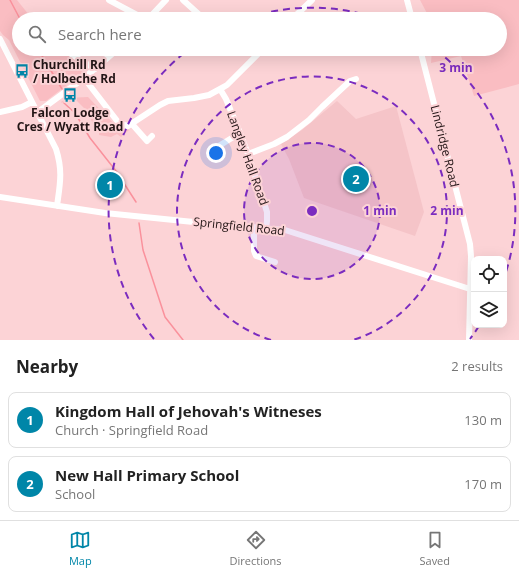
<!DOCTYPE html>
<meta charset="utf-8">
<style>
body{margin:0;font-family:"Open Sans",sans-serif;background:#f2f2f2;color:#222}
.controls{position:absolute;right:12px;bottom:12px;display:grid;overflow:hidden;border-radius:8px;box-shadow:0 4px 16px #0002}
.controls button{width:36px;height:36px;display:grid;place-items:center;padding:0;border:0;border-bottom:1px solid #e0e0e0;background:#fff;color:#222;font:20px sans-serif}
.you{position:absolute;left:216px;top:153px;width:14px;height:14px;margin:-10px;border:3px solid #fff;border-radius:50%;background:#1a73e8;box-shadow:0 0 0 6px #1a73e833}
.badge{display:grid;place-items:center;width:26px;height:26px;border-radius:50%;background:#0086a8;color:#fff;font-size:13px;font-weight:700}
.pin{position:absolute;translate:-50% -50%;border:2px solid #fff;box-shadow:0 1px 4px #0006}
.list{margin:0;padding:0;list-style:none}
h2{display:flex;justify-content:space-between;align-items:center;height:52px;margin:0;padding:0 16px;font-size:17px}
h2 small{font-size:13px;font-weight:400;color:#767676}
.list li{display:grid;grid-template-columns:26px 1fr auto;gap:12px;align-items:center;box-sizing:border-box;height:56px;margin:0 8px 8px;padding:0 8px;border:1px solid #e0e0e0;border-radius:8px}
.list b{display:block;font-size:15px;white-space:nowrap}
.list p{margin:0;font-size:13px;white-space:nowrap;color:#767676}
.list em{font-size:13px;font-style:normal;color:#767676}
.icon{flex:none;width:22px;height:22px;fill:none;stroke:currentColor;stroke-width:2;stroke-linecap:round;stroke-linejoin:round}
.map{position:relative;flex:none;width:519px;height:340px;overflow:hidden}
.search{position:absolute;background:#fff;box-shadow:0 4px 16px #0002;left:12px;right:12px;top:12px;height:44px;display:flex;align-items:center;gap:10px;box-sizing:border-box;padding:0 14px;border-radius:22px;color:#767676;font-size:15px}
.sheet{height:180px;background:#fff}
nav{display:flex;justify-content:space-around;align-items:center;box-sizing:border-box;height:56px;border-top:1px solid #e0e0e0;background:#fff;font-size:11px;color:#767676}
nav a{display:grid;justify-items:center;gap:2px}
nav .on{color:#0086a8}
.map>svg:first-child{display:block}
</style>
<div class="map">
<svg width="519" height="340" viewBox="0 0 519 340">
<rect width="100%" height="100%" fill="#fcd3d6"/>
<path fill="#f5c4c8" d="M 337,101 L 356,119 L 396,106 L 424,212 L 415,236 L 304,198 L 289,159 L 281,144 L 302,130 Z"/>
<path fill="#fabdc2" d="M 0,0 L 17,0 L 29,15 L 48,19 L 19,19 L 19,49 L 55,49 L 56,50 L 63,49 L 73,58 L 87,66 L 88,69 L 46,101 L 40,101 L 9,40 L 3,35 L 0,31 Z
M 420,0 L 519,0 L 519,84 L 474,96 L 461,56 L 431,63 L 432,49 L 500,49 L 500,19 L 430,19 Z
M 88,97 L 117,127 L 121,129 L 129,130 L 121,137 L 117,134 L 111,137 L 99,135 L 99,130 L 93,124 L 87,111 L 77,101 L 70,102 L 64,101 L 62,103 L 61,102 L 67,98 Z"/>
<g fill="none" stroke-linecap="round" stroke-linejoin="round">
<path stroke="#fa919c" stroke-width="1.5" d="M 10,0 L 20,19
M 38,49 L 62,89
M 64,103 L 75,113 L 90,138 L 116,171 L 136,202
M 139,223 L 143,250 L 165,317 L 183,340"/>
<path stroke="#fff" stroke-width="6" d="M 109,0 L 139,16 L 143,19
M 183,0 L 204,19
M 407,0 L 412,19
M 148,19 L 166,0
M 292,19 L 312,0
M 0,39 L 56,149 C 63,171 60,184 57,206
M 66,49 L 71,54 L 95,69
M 420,49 L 470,244 L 471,256 L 469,340
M 84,78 L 118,122 L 124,125 L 128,126 L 160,105 L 168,101 L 194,98 L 209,95 L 220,89 L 227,85 L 263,49
M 220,89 L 226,99 L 240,133 L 248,154 L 267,212 L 267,221 L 266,228
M 0,112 L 22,107 L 32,102
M 38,112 L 84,78 L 118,49
M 132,124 L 147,141 L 152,136
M 248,154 L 274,144 L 287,137 L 309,120 L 322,107 L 350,81 L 356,79
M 217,159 L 217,147 L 240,133
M 0,197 L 105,213 L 223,225 L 285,230 L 470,289
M 254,227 L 254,251 L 256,256 L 275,262"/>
</g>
<circle cx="312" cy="211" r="68" fill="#7b2cbf" fill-opacity=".12"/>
<g fill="none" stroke="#7b2cbf" stroke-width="2" stroke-dasharray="7 5">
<circle cx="312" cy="211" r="68"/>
<path d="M271 340A135 135 0 1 1 353 340"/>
<path d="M479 326A203 203 0 0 1 470 339M154 339A203 203 0 0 1 188 50M248 18A203 203 0 0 1 376 18M436 50A203 203 0 0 1 505 275"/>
</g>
<defs>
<symbol id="bus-bare" viewBox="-9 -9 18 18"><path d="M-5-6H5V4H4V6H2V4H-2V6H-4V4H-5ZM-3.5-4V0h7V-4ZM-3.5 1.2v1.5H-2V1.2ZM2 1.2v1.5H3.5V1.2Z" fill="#0086a8" stroke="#fcd3d6" stroke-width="2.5" paint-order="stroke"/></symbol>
</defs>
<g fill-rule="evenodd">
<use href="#bus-bare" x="12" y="61" width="20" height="20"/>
<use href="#bus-bare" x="60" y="85" width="20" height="20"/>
</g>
<g text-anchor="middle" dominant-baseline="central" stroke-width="4" stroke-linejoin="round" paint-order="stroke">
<g font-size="12" font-weight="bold" fill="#231516" stroke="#fcd3d6" text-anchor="start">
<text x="33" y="64">Churchill Rd<tspan x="33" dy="14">/ Holbeche Rd</tspan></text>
<text x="70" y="112" text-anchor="middle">Falcon Lodge<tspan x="70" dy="14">Cres / Wyatt Road</tspan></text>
</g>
<g font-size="12" fill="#231516" stroke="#fcd3d6">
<text transform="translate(445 146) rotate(76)">Lindridge Road</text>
<text transform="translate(248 158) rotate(70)">Langley Hall Road</text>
<text transform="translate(239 226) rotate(6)">Springfield Road</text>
</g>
</g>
<circle cx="312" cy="211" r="6" fill="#7b2cbf" stroke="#fcd3d6" stroke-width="2"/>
<g font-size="12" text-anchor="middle" font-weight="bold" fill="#7b2cbf" stroke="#fcd3d6" stroke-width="4" stroke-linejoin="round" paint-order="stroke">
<text x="456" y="72">3 min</text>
<text x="380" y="215">1 min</text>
<text x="447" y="215">2 min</text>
</g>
</svg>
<div class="controls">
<button><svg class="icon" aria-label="locate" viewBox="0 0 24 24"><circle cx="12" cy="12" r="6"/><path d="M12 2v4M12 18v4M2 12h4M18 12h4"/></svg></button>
<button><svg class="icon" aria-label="layers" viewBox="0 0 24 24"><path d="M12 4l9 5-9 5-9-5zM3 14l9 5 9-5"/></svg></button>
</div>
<div class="you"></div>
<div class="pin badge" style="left:110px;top:185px">1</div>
<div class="pin badge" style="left:356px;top:179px">2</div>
<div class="search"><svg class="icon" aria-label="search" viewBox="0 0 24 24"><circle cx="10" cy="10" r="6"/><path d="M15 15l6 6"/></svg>Search here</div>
</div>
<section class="sheet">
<h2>Nearby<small>2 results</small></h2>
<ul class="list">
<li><span class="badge">1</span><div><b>Kingdom Hall of Jehovah's Witneses</b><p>Church · Springfield Road</p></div><em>130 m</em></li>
<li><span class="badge">2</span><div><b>New Hall Primary School</b><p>School</p></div><em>170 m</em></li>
</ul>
</section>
<nav>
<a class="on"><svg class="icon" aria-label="map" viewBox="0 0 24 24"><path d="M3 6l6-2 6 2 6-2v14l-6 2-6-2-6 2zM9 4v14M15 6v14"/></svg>Map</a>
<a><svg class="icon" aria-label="directions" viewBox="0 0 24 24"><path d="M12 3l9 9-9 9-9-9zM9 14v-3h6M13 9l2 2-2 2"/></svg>Directions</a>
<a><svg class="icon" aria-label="saved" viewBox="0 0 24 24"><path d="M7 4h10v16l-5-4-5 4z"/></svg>Saved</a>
</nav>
